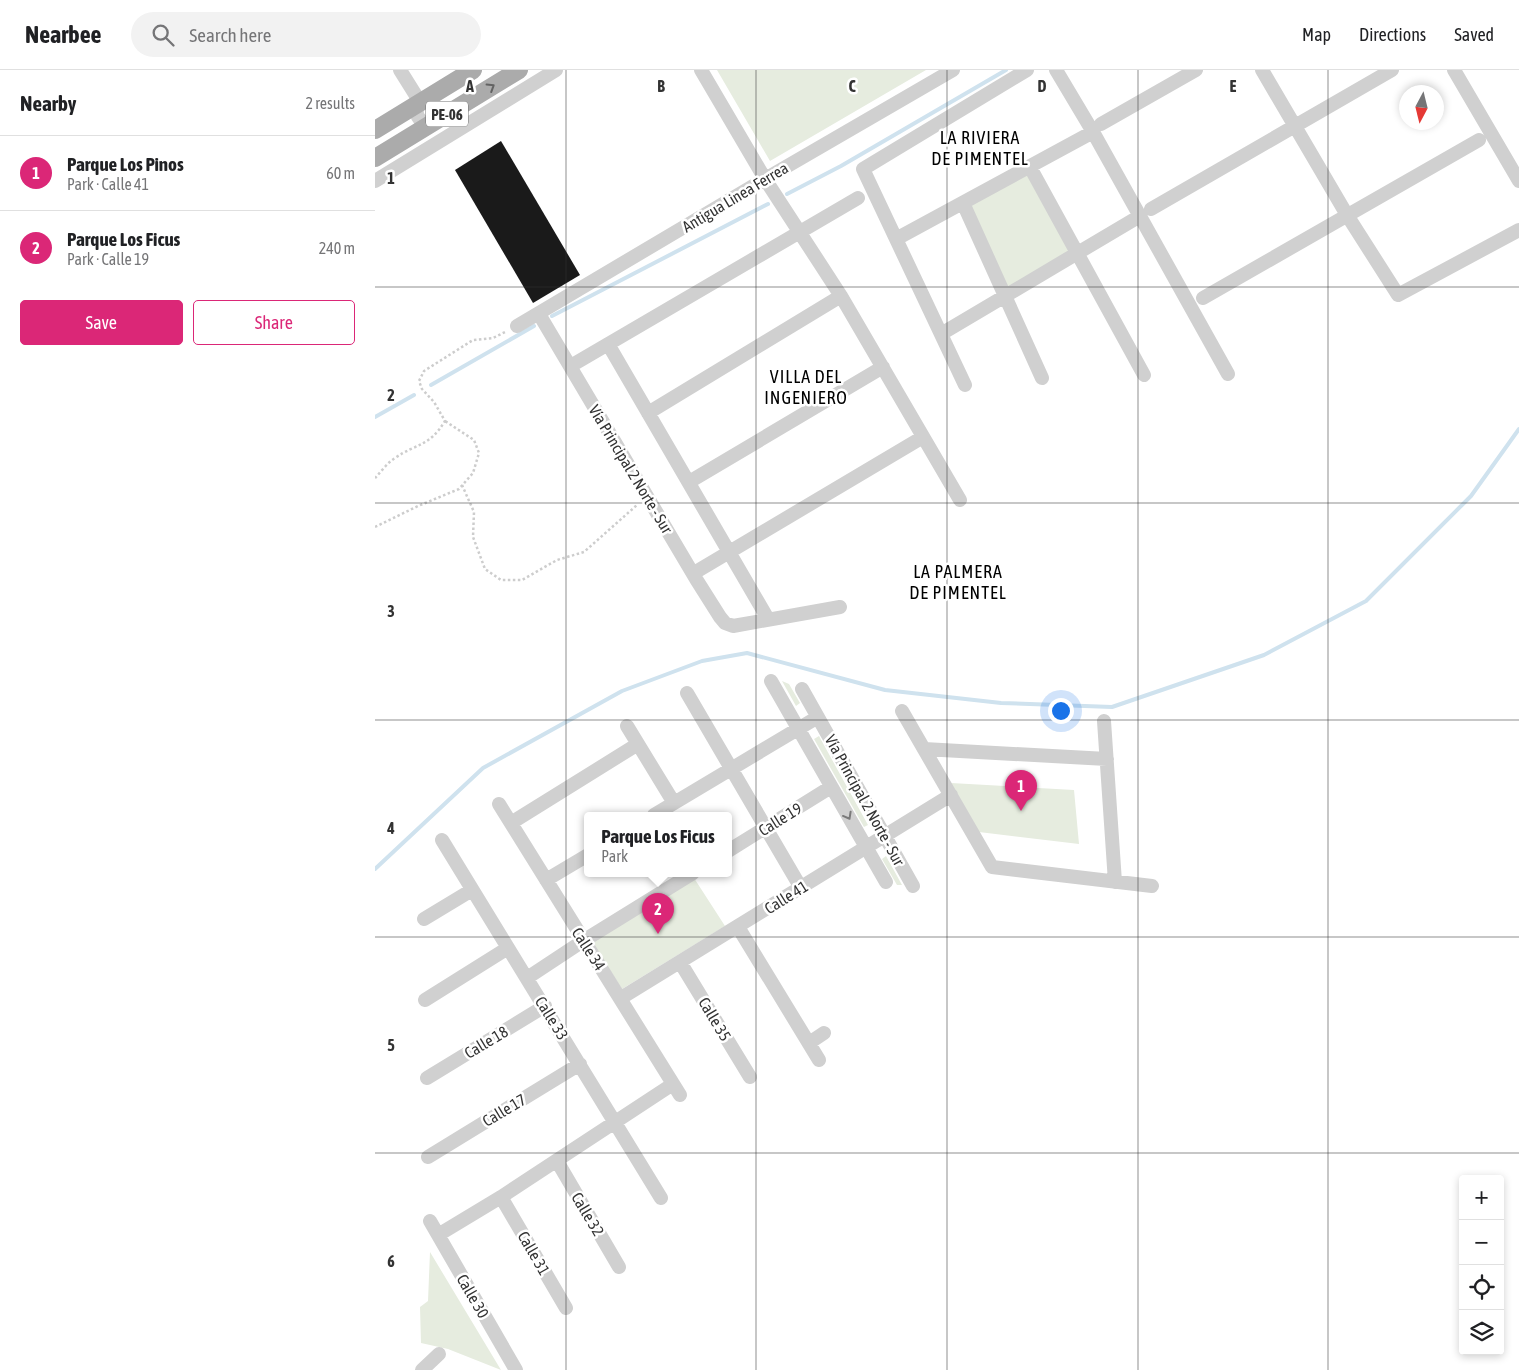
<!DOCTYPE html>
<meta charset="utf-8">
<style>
body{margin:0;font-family:"Asap Condensed",sans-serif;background:#f2f2f2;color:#202124}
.controls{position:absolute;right:15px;bottom:15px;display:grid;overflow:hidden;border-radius:5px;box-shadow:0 2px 8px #0003}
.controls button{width:45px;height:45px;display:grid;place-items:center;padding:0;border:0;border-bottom:1px solid #e0e0e0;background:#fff;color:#202124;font:25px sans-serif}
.compass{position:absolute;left:1024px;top:15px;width:45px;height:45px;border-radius:50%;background:#fff;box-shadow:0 2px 8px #0003;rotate:187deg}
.you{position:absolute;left:685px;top:640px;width:18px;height:18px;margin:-12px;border:4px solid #fff;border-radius:50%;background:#1a73e8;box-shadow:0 0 0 8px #1a73e833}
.badge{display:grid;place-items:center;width:32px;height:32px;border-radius:50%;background:#db2777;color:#fff;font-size:16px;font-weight:700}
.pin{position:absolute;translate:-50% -41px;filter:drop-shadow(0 1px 2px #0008)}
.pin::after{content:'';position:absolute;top:26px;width:18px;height:15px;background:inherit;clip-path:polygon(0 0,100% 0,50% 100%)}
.popup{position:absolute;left:209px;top:742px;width:148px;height:65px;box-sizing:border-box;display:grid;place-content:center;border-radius:5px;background:#fff;filter:drop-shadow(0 1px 4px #0005);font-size:16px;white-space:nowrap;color:#757577}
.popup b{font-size:19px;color:#202124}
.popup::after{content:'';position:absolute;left:50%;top:100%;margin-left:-10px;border:10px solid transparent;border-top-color:#fff}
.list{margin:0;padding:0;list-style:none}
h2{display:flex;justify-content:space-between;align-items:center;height:65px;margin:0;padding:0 20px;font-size:21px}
h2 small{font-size:16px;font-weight:400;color:#757577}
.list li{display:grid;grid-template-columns:32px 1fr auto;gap:15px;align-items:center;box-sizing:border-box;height:75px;padding:0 20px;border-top:1px solid #e0e0e0}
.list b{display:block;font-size:19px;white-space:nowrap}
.list p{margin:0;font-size:16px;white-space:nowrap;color:#757577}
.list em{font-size:16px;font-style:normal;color:#757577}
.actions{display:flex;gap:10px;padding:15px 20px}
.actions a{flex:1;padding:11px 0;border:1px solid #db2777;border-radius:5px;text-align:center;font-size:18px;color:#db2777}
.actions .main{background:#db2777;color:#fff}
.icon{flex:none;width:28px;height:28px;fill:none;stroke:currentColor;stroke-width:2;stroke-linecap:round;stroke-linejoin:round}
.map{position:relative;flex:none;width:1144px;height:1300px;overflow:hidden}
header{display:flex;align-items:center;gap:30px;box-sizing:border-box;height:70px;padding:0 25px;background:#fff;border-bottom:1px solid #e0e0e0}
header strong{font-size:24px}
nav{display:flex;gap:28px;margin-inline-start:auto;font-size:18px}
.search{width:350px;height:45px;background:#f2f2f2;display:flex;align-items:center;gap:12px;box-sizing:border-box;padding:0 18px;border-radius:28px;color:#757577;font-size:19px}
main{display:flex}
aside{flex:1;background:#fff}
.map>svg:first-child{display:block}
</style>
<header>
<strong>Nearbee</strong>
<div class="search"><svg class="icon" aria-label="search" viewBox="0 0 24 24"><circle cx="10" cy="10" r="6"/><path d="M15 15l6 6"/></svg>Search here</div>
<nav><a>Map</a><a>Directions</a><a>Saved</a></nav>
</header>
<main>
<aside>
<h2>Nearby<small>2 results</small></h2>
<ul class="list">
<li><span class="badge">1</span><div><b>Parque Los Pinos</b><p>Park · Calle 41</p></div><em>60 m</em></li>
<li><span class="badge">2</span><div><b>Parque Los Ficus</b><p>Park · Calle 19</p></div><em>240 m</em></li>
</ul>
<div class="actions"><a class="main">Save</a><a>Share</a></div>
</aside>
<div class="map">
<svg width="1144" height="1300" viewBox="0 0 1144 1300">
<rect width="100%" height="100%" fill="#fff"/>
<path fill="#e6ecdf" d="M 342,0 L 551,0 L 395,91 Z
M 653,103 L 695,182 L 632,218 L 594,135 Z
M 407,611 L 414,614 L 425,633 L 421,636 Z
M 444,666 L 493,755 L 489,757 L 439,669 Z
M 576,713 L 699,720 L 704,774 L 604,762 Z
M 511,786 L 527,815 L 522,815 L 507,789 Z
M 319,808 L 350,856 L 247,919 L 217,872 Z
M 55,1182 L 126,1300 L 73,1279 L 46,1273 L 45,1237 L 53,1231 Z"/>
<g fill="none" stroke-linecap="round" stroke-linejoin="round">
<path stroke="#cfe2ee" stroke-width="4" d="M 412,124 L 466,96 L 631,0
M 177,246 L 393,134
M 56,315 L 159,256
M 0,347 L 39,325
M 0,799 L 108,698 L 247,621 L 327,591 L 372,583 L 510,620 L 626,633 L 737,637 L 889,585 L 991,531 L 1096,426 L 1144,359"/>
</g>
<path fill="#1a1a1a" d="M 126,71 L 205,205 L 158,233 L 80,100 Z"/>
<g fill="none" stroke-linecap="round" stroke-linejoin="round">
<path stroke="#cdcdcd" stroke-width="2.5" stroke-dasharray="2.5 2.5" stroke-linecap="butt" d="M 0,408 C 6,402 12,393 20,388 C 42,373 54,377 70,351 L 59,332 L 47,319 L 44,311 L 49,301 L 98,270 L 118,268 L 132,261
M 87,415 L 99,442 L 98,467 L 110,499 L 126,510 L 147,510 L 182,490 L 209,482 L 262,435
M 0,457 L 43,436 L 84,419 L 98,403 L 104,383 L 99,370 L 70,351"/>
<path stroke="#d0d0d0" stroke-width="14" d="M 25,0 L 45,32 C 38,43 43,53 56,54
M 326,0 L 390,109 L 466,226 L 585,430
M 681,0 L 718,62 L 853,304
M 887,0 L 972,145 L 1023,225 L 1144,160
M 1079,0 L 1144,111
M 726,54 L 821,0
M 655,97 L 769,305
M 0,111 L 181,0
M 588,133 L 667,308
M 776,139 L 1017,0
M 521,169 L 718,62
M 828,228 L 1104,70
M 164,244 L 321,509 L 345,547 L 350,553 L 358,556 L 465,537
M 142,256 L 390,109 L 578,0
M 566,264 L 765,146
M 233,274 L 393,549
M 199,294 L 483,128
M 590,315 L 488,99 L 652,0
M 273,343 L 466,226
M 314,412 L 508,297
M 324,500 L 548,367
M 396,611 L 511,812
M 427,619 L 538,816
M 312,623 L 426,818
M 527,641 L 617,797 L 777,816
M 729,651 L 740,812
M 252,656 L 299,733
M 549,679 L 732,689
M 124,734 L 305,1025
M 279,745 L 443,647
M 136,753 L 263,674
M 67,770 L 286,1128
M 353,781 L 456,717
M 171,810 L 213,785
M 49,849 L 97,820
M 363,857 L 444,990
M 305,892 L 375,1007
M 152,908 L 208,871 L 318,803
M 246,928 L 576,725
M 50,930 L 133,878
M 434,973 L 449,963
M 52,1008 L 170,936
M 53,1087 L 205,994
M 182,1091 L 244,1197
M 126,1127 L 191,1238
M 55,1151 L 141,1300
M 63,1165 L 126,1127 L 298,1014
M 47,1300 L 64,1284"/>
<path stroke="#ababab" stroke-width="18" d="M 0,60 L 98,0
M 0,88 L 144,0"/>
</g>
<defs><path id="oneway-chevron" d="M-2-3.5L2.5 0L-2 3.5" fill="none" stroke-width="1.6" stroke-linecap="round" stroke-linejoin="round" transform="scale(1.25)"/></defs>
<use stroke="#636363" href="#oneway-chevron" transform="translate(116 17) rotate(-32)"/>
<use stroke="#7a7a7a" href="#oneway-chevron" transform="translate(473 746) rotate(61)"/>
<path fill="none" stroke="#333" stroke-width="1" stroke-opacity="0.55" d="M 191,0 L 191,1300M 381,0 L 381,1300M 572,0 L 572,1300M 763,0 L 763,1300M 953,0 L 953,1300M 0,217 L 1144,217M 0,433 L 1144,433M 0,650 L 1144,650M 0,867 L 1144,867M 0,1083 L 1144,1083"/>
<g text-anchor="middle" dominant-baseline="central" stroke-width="5" stroke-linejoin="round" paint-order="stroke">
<rect fill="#fff" stroke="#707070" stroke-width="1" x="51" y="31.5" width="42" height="25" rx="4"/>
<g font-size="15" font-weight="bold" fill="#333">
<text x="72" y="44">PE-06</text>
</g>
<g font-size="16" fill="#333" stroke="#fff">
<text transform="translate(360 127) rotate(-31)">Antigua Linea Ferrea</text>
<text transform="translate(256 399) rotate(59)">Vía Principal 2 Norte - Sur</text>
<text transform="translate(490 730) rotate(61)">Vía Principal 2 Norte - Sur</text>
<text transform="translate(405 749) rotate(-32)">Calle 19</text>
<text transform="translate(411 827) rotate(-32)">Calle 41</text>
<text transform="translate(214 879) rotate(57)">Calle 34</text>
<text transform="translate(177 948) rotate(58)">Calle 33</text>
<text transform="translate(340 949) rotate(59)">Calle 35</text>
<text transform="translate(111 972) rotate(-31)">Calle 18</text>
<text transform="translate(129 1040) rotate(-31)">Calle 17</text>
<text transform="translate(213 1144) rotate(59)">Calle 32</text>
<text transform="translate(159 1183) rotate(60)">Calle 31</text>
<text transform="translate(98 1226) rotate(60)">Calle 30</text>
</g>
<g font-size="18" letter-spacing="1" fill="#000" stroke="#fff">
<text x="605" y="67">LA RIVIERA<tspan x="605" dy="21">DE PIMENTEL</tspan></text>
<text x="431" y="306">VILLA DEL<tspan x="431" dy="21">INGENIERO</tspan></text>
<text x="583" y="501">LA PALMERA<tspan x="583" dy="21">DE PIMENTEL</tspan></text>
</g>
</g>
<g font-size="16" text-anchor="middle" font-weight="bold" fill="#333" stroke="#fff" stroke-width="5" stroke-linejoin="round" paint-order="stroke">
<text x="95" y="22">A</text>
<text x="286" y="22">B</text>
<text x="477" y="22">C</text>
<text x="667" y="22">D</text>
<text x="858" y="22">E</text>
<text x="16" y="114">1</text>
<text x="16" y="331">2</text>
<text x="16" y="547">3</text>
<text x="16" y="764">4</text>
<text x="16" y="981">5</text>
<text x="16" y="1197">6</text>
</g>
</svg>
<div class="controls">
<button>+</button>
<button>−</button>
<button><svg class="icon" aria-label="locate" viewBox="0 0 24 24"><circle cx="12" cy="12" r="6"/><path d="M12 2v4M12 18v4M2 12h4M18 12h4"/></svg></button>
<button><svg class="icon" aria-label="layers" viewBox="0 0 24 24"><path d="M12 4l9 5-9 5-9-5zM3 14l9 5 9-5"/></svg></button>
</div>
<svg class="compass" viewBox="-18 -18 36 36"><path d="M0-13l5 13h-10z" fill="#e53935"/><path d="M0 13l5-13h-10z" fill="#757577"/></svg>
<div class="you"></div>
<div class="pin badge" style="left:646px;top:741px">1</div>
<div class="pin badge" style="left:283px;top:864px">2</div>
<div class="popup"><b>Parque Los Ficus</b>Park</div>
</div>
</main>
